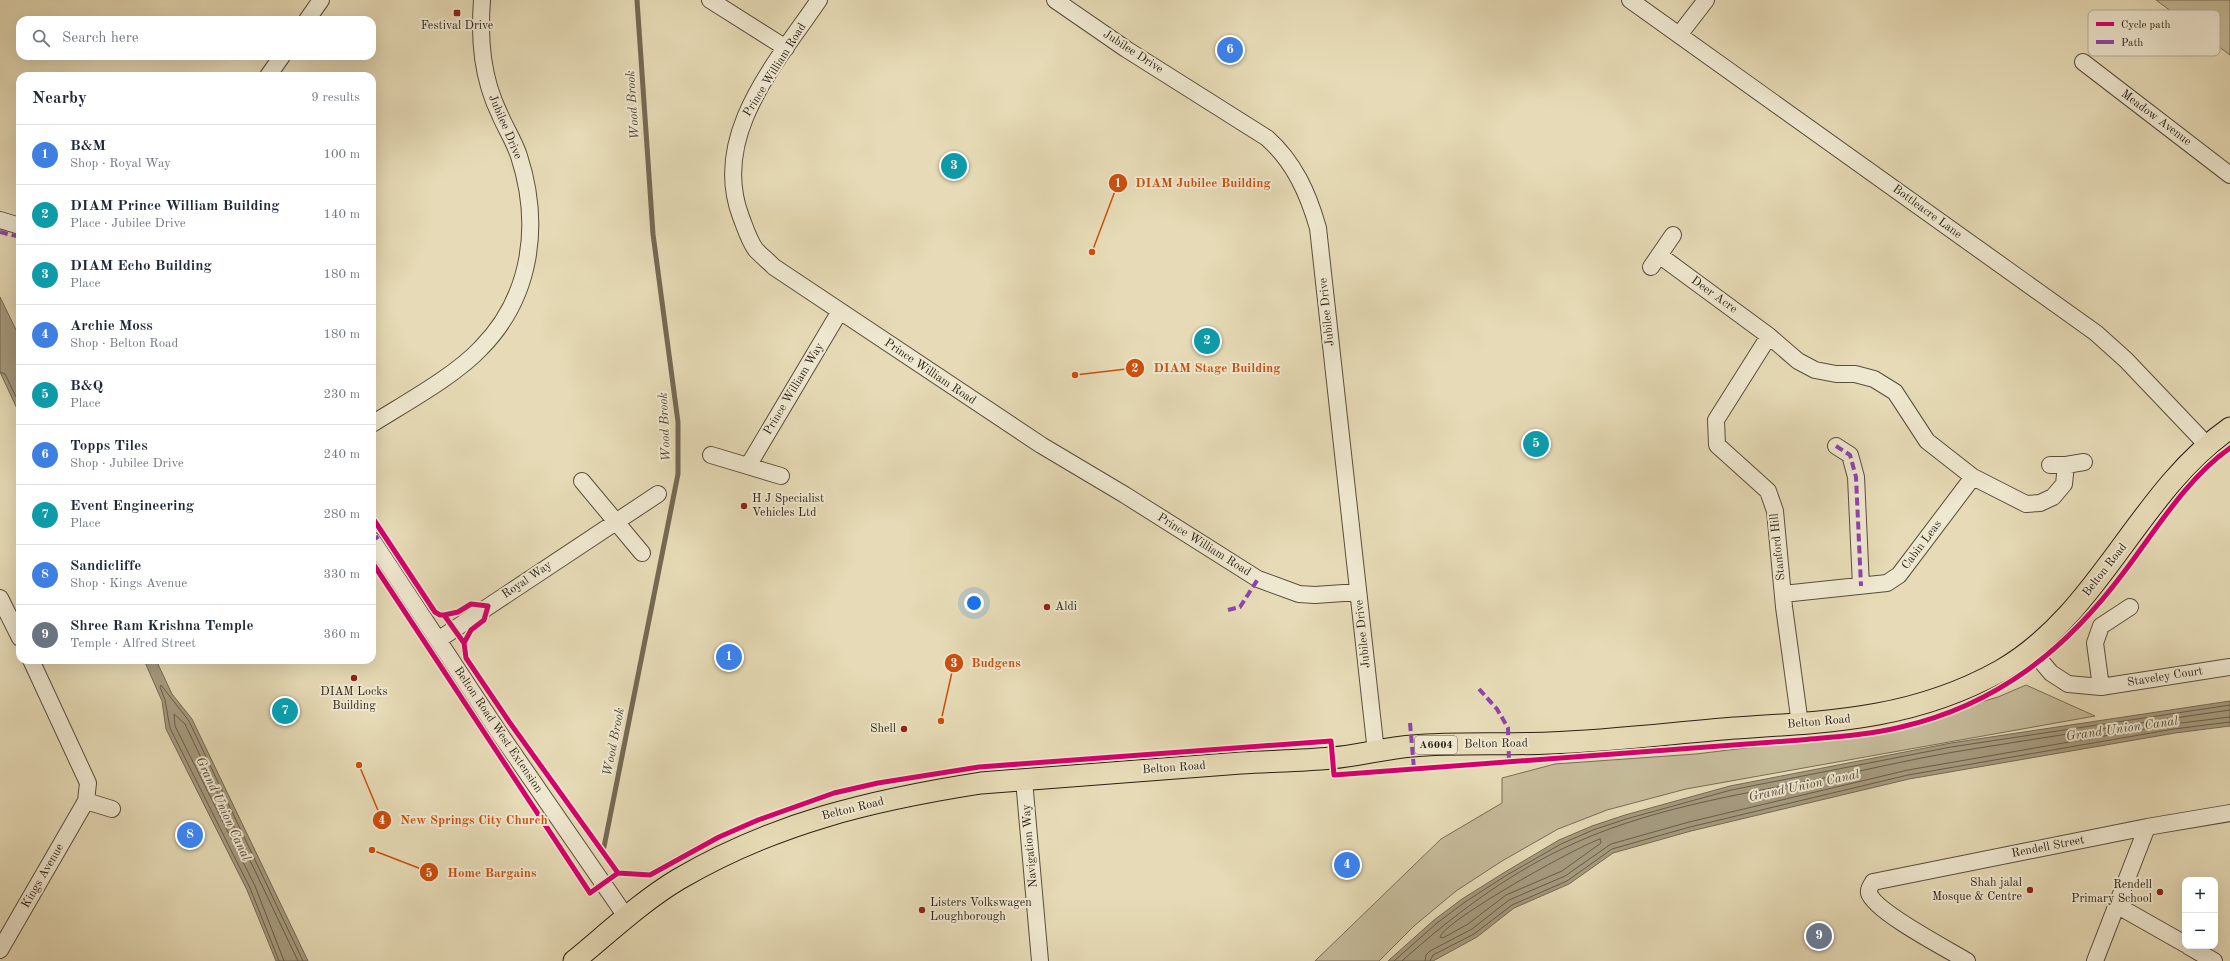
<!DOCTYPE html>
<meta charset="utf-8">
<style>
body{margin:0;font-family:"Old Standard TT",serif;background:#f2f2f3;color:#1f2937}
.controls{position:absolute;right:12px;bottom:12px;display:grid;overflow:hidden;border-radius:8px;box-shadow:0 4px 16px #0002}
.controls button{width:36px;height:36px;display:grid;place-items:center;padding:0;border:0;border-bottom:1px solid #e0e1e3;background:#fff;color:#1f2937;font:20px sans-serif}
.you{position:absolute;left:974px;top:603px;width:14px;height:14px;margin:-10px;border:3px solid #fff;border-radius:50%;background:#1a73e8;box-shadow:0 0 0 6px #1a73e833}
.badge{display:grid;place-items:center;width:26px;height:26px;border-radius:50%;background:#1a73e8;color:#fff;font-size:13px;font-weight:700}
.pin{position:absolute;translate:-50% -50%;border:2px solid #fff;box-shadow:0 1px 4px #0006}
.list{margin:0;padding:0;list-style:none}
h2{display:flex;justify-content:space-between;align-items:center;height:52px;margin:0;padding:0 16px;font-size:17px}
h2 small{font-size:13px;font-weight:400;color:#747a83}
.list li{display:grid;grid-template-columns:26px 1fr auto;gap:12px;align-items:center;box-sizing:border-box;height:60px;padding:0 16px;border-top:1px solid #e0e1e3}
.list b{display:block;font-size:15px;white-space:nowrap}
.list p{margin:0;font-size:13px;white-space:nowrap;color:#747a83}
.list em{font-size:13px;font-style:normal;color:#747a83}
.icon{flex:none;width:22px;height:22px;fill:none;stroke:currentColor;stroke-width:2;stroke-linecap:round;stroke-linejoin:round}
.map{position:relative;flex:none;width:2230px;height:961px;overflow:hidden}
.search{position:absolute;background:#fff;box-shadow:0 4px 16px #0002;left:16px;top:16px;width:360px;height:44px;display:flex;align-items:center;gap:10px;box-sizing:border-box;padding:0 14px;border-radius:12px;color:#747a83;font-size:15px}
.panel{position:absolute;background:#fff;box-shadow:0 4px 16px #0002;left:16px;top:72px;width:360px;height:592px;border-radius:12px}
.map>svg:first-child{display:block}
</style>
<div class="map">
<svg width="2230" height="961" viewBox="0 0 2230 961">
<rect width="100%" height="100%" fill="#e6dbb6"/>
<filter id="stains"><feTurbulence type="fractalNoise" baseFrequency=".005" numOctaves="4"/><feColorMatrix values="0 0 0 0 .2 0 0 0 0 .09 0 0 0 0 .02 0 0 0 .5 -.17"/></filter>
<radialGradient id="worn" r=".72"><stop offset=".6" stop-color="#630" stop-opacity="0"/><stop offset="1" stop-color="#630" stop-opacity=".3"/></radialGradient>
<path fill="#c6bb9a" stroke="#786d56" d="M 2156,0 L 2230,0 L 2230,55 Z
M 2026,685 L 2095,716 L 1686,789 L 1607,810 L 1558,829 L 1502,861 L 1456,891 L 1414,926 L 1379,961 L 1315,961 L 1441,839 L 1502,803 L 1502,778 L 1555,764 L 1696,754 L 1878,732 L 1998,697 Z"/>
<path fill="#a69b7f" stroke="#746954" d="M 0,297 L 20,338 L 20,415 L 0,372 Z
M 144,660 L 156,660 L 172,694 L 192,719 L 308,961 L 276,961 L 247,890 L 166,729 L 162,701 Z
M 2230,701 L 2230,726 L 2175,733 L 1909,779 L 1691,831 L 1613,853 L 1569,884 L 1514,908 L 1477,937 L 1433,961 L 1388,961 L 1434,920 L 1462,899 L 1505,872 L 1559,840 L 1592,826 L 1625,815 L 1730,786 L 1951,743 Z"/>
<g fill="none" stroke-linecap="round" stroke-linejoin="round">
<path stroke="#685d49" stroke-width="1" d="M 0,372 L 5,374 L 20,405
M 1600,839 L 1601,843 L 1562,871 L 1506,895 L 1468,924 L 1443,938 L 1440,937 C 1445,920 1578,846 1600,839 Z
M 279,961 L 250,888 L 170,728 L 165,700 L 160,687 L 161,685 L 189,721 L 303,961
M 284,961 L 255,886 L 175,726 L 174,714 L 185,724 L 298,961
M 1394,961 L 1437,923 L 1465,902 L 1507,875 L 1561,844 L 1593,830 L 1626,819 L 1731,790 L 1951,747 L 2230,705
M 1402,961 C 1451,917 1505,876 1564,848 C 1645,809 1737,795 1824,778 C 1868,770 1911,759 1954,752 C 2046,737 2138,723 2230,710
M 1425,961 L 1426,955 L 1430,951 L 1472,929 L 1509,900 L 1565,876 L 1611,844 L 1689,822 L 1908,770 L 2173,724 L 2230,717
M 1430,961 L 1433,955 L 1474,934 L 1512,905 L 1567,881 L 1612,849 L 1690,827 L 1908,775 L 2174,729 L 2230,722"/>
<path stroke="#746954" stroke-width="5" d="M 604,847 L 678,474 L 678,422 L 653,234 L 637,0"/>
<defs>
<path id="minor" d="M 710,0 L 786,48
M 819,0 C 776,63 710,136 741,217 C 745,227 749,241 756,250 C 762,256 768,261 774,267 L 1041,445 L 1125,495 L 1258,579 L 1299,594 L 1315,595 L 1358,592
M 1055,0 L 1126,49 L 1267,138 C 1294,162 1308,193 1318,228 L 1376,752
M 1630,0 L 2096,333 L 2126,360 L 2207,445
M 307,20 L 321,0
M 1679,35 L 1706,0
M 2083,62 L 2230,175
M 268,76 L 282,56
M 0,220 L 20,226
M 1659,255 L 1769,336 L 1798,361 L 1815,370 L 1836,374 L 1855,374 L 1874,379 L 1895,392 L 1927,441 L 1973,477 L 2026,504 L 2040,503 L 2053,497 L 2064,484 L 2066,465
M 1651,267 L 1673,235
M 1769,336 L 1716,420 L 1717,445 L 1768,491 L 1775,511 L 1784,607 L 1800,724
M 372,424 C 405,403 455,376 481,348 C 532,296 541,224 519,156 C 514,141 506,129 500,115 C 482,78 479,40 482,0
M 1836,446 L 1850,455 L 1856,477 L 1861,586
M 711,455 L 781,476
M 2050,465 L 2066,465 L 2084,462
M 748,466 L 840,311
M 582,481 L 642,553
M 372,540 L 498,731 L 627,918
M 1783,594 L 1887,583 L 1899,575 L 1973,477
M 0,598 L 20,638
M 438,640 L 658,494
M 2031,649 L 2051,673 L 2068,684 L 2101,687 L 2230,667
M 31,660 L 88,783 L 86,801
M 2101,687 L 2095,643 L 2101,626 L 2130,607
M 1024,780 L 1040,961
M 2118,906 L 2185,944
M 2188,946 L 2214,961
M 0,950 L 86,801 L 112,809
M 1967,961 C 1949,950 1875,912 1869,893 C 1868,889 1871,886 1873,882 L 2147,827 L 2230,813
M 2095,961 L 2147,827"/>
<path id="major" d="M 574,961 C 607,934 642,901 679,879 C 775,823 872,800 981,783 C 1068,776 1155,769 1241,763 C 1271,761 1301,761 1331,758 C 1358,756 1385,748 1412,746 C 1457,742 1504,745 1549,743 C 1611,741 1673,733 1734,728 C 1830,722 1914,719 2000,671 C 2100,614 2137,493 2230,428"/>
</defs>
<use href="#minor" stroke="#584e3c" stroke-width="18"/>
<use href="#major" stroke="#291f13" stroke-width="23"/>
<use href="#minor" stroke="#efe8d0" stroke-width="16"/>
<use href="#major" stroke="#e6dbb6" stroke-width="21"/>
<path stroke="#8e44ad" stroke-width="4" stroke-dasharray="8 4" stroke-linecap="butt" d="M 0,232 L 20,237
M 1836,446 L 1850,455 L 1856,477 L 1861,586
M 372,541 L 383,533
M 1228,610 L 1240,607 L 1258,579
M 1479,689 L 1497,709 L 1508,728 L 1509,762
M 1410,723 L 1414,769"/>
<defs>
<path id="cycleway" d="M 372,517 L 435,612 L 440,615 L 444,615 L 464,643 L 466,658 L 510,723 L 618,873
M 372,562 L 590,893 L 618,873 L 650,875 L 719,837 L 758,820 L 834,793 L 878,783 L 979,767 L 1331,741 L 1334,775 L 1801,740 C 1835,737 1868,735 1901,727 C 1997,705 2066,650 2124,572 C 2156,530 2186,479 2230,448
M 444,615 L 458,612 L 471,604 L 488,606 L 484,620 L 471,630 L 464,643"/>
</defs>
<use href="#cycleway" stroke="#efe8d0" stroke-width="8"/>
<use href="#cycleway" stroke="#d6006c" stroke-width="5"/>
</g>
<g fill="#8f2418" stroke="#efe8d0" stroke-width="1.5">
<rect x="453" y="9" width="8" height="8" rx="2"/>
<circle cx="744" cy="506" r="4"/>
<circle cx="1047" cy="607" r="4"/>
<circle cx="354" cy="678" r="4"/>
<circle cx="904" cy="729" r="4"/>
<circle cx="2030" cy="890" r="4"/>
<circle cx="2160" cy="892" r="4"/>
<circle cx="922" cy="910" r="4"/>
</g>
<g text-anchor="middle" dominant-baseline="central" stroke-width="4" stroke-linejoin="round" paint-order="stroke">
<rect fill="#efe8d0" stroke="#645b4c" stroke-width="1" x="1415" y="736" width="42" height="18" rx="3"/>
<g font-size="11" font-weight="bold" fill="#291f13">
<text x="1436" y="745">A6004</text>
</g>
<g font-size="12" fill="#291f13" stroke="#efe8d0" text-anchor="start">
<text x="457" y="26" text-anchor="middle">Festival Drive</text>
<text x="752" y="499">H J Specialist<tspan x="752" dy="14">Vehicles Ltd</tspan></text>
<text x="1055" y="607">Aldi</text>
<text x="354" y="692" text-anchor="middle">DIAM Locks<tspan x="354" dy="14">Building</tspan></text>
<text x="896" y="729" text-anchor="end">Shell</text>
<text x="2022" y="883" text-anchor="end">Shah jalal<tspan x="2022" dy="14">Mosque &amp; Centre</tspan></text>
<text x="2152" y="885" text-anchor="end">Rendell<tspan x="2152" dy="14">Primary School</tspan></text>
<text x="930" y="903">Listers Volkswagen<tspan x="930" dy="14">Loughborough</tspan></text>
</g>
<g font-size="12" fill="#291f13" stroke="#efe8d0">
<text transform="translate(1133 52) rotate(33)">Jubilee Drive</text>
<text transform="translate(775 70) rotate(-58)">Prince William Road</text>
<text transform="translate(2156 118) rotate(37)">Meadow Avenue</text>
<text transform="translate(505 127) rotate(67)">Jubilee Drive</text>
<text transform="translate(1927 212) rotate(36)">Bottleacre Lane</text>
<text transform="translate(1714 295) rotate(36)">Deer Acre</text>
<text transform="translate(1327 312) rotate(-96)">Jubilee Drive</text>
<text transform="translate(930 372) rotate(34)">Prince William Road</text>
<text transform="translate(794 389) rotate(-59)">Prince William Way</text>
<text transform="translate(1204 545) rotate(32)">Prince William Road</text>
<text transform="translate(1922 545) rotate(-53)">Cabin Leas</text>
<text transform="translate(1778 547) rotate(-96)">Stanford Hill</text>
<text transform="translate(2105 570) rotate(-52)">Belton Road</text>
<text transform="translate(527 580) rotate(-34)">Royal Way</text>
<text transform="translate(1363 634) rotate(-96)">Jubilee Drive</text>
<text transform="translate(2165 677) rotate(-9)">Staveley Court</text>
<text transform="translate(1819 722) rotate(-5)">Belton Road</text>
<text transform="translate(498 730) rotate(56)">Belton Road West Extension</text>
<text transform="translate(1496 744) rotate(-1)">Belton Road</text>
<text transform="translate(1174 768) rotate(-4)">Belton Road</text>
<text transform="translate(853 809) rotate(-14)">Belton Road</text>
<text transform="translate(1030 846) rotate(-95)">Navigation Way</text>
<text transform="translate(2048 847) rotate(-11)">Rendell Street</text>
<text transform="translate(43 876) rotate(-60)">Kings Avenue</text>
</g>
<g font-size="13" font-style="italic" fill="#554a39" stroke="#efe8d0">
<text transform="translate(633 105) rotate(-94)">Wood Brook</text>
<text transform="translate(665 427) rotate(-93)">Wood Brook</text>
<text transform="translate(2122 729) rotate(-8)">Grand Union Canal</text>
<text transform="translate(614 742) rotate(-79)">Wood Brook</text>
<text transform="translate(1804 786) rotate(-12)">Grand Union Canal</text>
<text transform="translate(223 809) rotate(65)">Grand Union Canal</text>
</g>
</g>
<rect x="2088" y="10" width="132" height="46" rx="6" fill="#efe8d0" stroke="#b4ac97" stroke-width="1"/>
<rect x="2096" y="22" width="18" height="4" fill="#d6006c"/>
<rect x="2096" y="40" width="18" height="4" fill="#8e44ad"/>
<g font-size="11" fill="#291f13">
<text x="2121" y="28">Cycle path</text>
<text x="2121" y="46">Path</text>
</g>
<path fill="none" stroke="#cb500d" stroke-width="1.5" d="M1092 252L1118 183M1075 375L1135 368M941 721L954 663M359 765L382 820M372 850L429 872"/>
<g fill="#cb500d" stroke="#efe8d0" stroke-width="1.5">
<circle cx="1092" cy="252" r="4"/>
<circle cx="1075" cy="375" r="4"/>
<circle cx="941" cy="721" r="4"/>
<circle cx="359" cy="765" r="4"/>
<circle cx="372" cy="850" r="4"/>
<circle cx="1118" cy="183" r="10"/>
<circle cx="1135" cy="368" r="10"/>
<circle cx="954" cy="663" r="10"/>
<circle cx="382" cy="820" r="10"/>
<circle cx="429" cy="872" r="10"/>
</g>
<g font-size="12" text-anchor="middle" font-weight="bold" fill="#fff">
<text x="1118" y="187">1</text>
<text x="1135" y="372">2</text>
<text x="954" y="667">3</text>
<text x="382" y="824">4</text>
<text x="429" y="877">5</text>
</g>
<g font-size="13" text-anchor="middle" font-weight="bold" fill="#cb500d" stroke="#efe8d0" stroke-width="4" stroke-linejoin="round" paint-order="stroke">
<text x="1203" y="187">DIAM Jubilee Building</text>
<text x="1217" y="372">DIAM Stage Building</text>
<text x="996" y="667">Budgens</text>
<text x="474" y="824">New Springs City Church</text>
<text x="492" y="877">Home Bargains</text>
</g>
<rect width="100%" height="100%" filter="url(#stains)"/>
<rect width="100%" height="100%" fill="url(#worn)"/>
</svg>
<div class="controls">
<button>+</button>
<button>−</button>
</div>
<div class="you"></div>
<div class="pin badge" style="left:729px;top:657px;background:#3f7fe0">1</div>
<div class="pin badge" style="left:1207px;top:341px;background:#0f9aa8">2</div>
<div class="pin badge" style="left:954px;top:166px;background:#0f9aa8">3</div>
<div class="pin badge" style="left:1347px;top:865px;background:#3f7fe0">4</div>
<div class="pin badge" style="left:1536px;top:444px;background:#0f9aa8">5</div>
<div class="pin badge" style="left:1230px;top:50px;background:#3f7fe0">6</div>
<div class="pin badge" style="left:285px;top:711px;background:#0f9aa8">7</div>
<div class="pin badge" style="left:190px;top:835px;background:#3f7fe0">8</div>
<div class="pin badge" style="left:1819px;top:936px;background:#6b7280">9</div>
<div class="search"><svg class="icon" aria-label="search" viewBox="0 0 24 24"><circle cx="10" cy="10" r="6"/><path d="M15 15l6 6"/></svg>Search here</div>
<section class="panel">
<h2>Nearby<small>9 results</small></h2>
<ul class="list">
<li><span class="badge" style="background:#3f7fe0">1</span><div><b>B&amp;M</b><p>Shop · Royal Way</p></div><em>100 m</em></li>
<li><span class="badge" style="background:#0f9aa8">2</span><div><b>DIAM Prince William Building</b><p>Place · Jubilee Drive</p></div><em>140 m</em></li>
<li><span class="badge" style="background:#0f9aa8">3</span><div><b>DIAM Echo Building</b><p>Place</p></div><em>180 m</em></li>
<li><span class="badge" style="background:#3f7fe0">4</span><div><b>Archie Moss</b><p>Shop · Belton Road</p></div><em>180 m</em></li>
<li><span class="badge" style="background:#0f9aa8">5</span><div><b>B&amp;Q</b><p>Place</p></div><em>230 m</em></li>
<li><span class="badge" style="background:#3f7fe0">6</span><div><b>Topps Tiles</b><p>Shop · Jubilee Drive</p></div><em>240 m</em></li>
<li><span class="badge" style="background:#0f9aa8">7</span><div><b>Event Engineering</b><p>Place</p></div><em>280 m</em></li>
<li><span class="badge" style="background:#3f7fe0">8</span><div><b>Sandicliffe</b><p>Shop · Kings Avenue</p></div><em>330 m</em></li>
<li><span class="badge" style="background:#6b7280">9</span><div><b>Shree Ram Krishna Temple</b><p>Temple · Alfred Street</p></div><em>360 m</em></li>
</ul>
</section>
</div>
